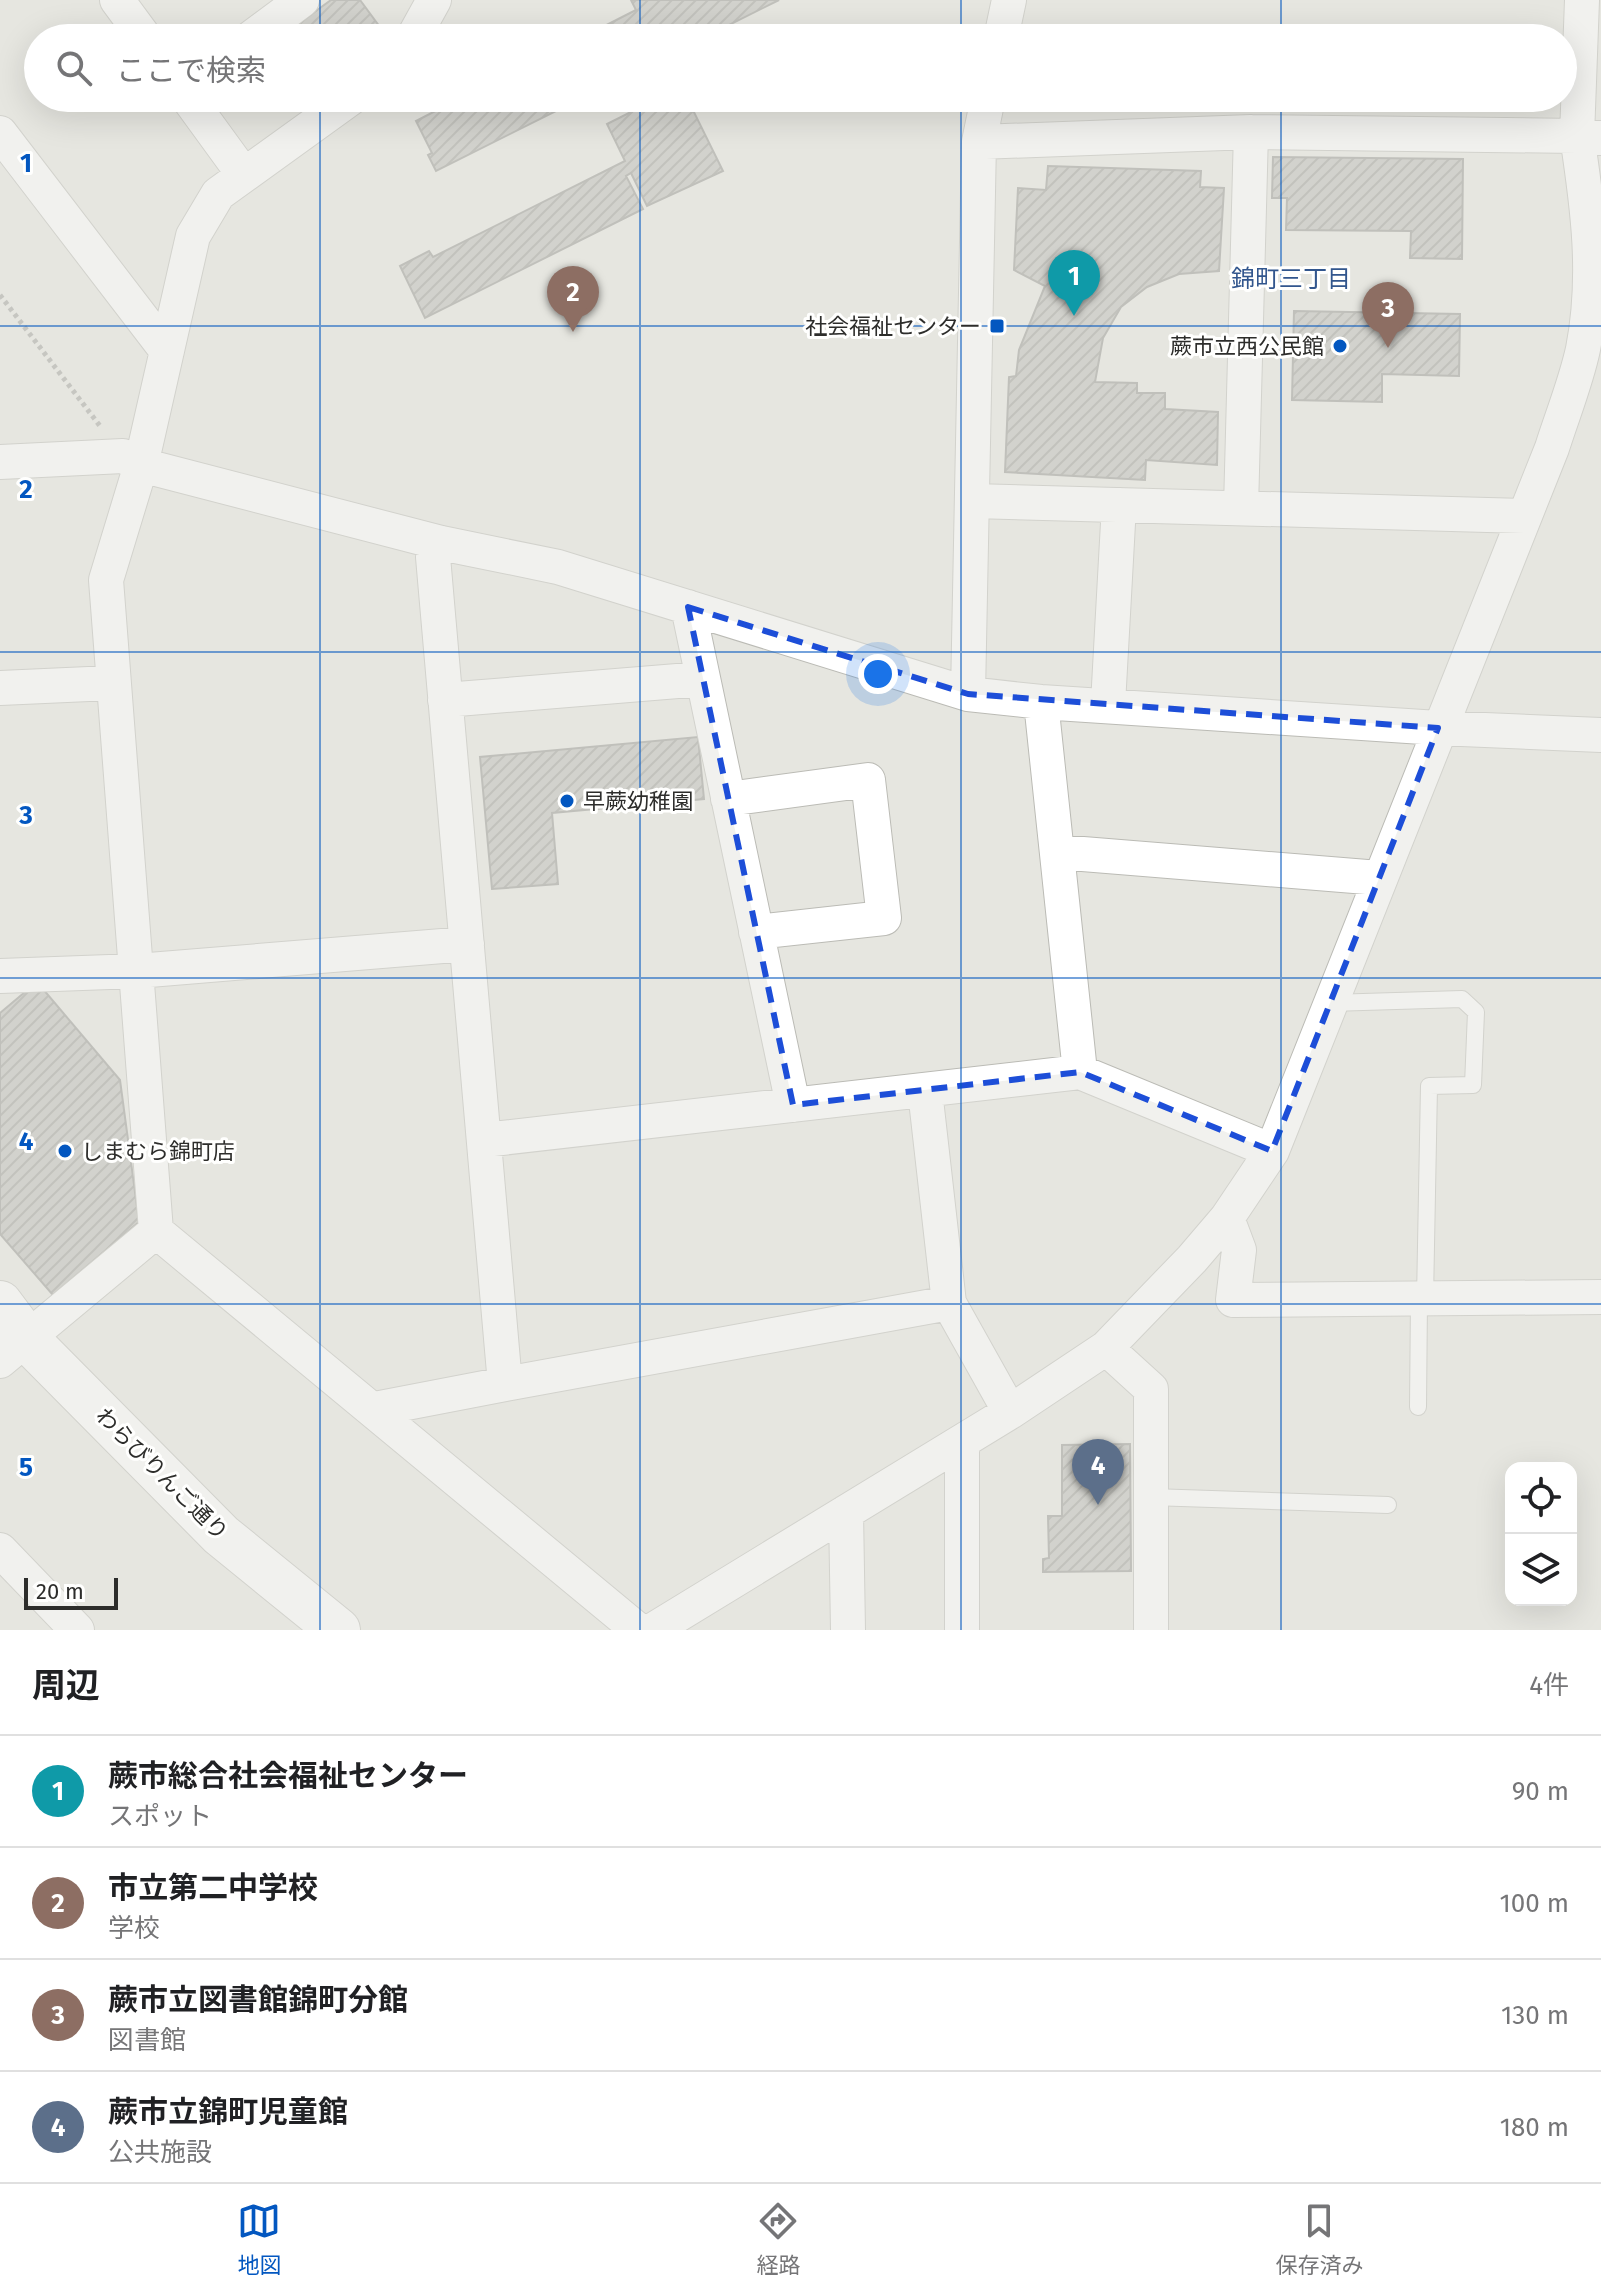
<!DOCTYPE html>
<html lang="ja">
<meta charset="utf-8">
<style>
body{margin:0;font-family:"Fira Sans","Noto Sans JP",sans-serif;background:#f2f2f2;color:#202124}
.controls{position:absolute;right:24px;bottom:24px;display:grid;overflow:hidden;border-radius:16px;box-shadow:0 8px 32px #0002}
.controls button{width:72px;height:72px;display:grid;place-items:center;padding:0;border:0;border-bottom:2px solid #e0e0e0;background:#fff;color:#202124;font:40px sans-serif}
.scale{position:absolute;left:24px;bottom:20px;width:94px;box-sizing:border-box;padding-left:8px;border:4px solid #2d2d2b;border-top:0;font-size:22px;line-height:28px;white-space:nowrap;color:#2d2d2b;-webkit-text-stroke:6px #fffffe;paint-order:stroke}
.you{position:absolute;left:878px;top:674px;width:28px;height:28px;margin:-20px;border:6px solid #fff;border-radius:50%;background:#1a73e8;box-shadow:0 0 0 12px #1a73e833}
.badge{display:grid;place-items:center;width:52px;height:52px;border-radius:50%;background:#0357c0;color:#fff;font-size:26px;font-weight:700}
.pin{position:absolute;translate:-50% -66px;filter:drop-shadow(0 2px 4px #0008)}
.pin::after{content:'';position:absolute;top:42px;width:28px;height:24px;background:inherit;clip-path:polygon(0 0,100% 0,50% 100%)}
.list{margin:0;padding:0;list-style:none}
h2{display:flex;justify-content:space-between;align-items:center;height:104px;margin:0;padding:0 32px;font-size:34px}
h2 small{font-size:26px;font-weight:400;color:#757577}
.list li{display:grid;grid-template-columns:52px 1fr auto;gap:24px;align-items:center;box-sizing:border-box;height:112px;padding:0 32px;border-top:2px solid #e0e0e0}
.list b{display:block;font-size:30px;white-space:nowrap}
.list p{margin:0;font-size:26px;white-space:nowrap;color:#757577}
.list em{font-size:26px;font-style:normal;color:#757577}
.icon{flex:none;width:44px;height:44px;fill:none;stroke:currentColor;stroke-width:2;stroke-linecap:round;stroke-linejoin:round}
.map{position:relative;flex:none;width:1601px;height:1630px;overflow:hidden}
.search{position:absolute;background:#fff;box-shadow:0 8px 32px #0002;left:24px;right:24px;top:24px;height:88px;display:flex;align-items:center;gap:20px;box-sizing:border-box;padding:0 28px;border-radius:44px;color:#757577;font-size:30px}
.sheet{height:552px;background:#fff}
nav{display:flex;justify-content:space-around;align-items:center;box-sizing:border-box;height:112px;border-top:2px solid #e0e0e0;background:#fff;font-size:22px;color:#757577}
nav a{display:grid;justify-items:center;gap:4px}
nav .on{color:#0357c0}
.map>svg:first-child{display:block}
</style>
<div class="map">
<svg width="1601" height="1630" viewBox="0 0 1601 1630">
<defs>
<pattern id="building-hatch" width="6" height="6" patternUnits="userSpaceOnUse" patternTransform="scale(2)"><rect width="6" height="6" fill="#bbbbb5"/><path d="M-1 1l2-2M0 6l6-6M5 7l2-2" fill="none" stroke="#989893"/></pattern>
</defs>
<rect width="100%" height="100%" fill="#e6e6e0"/>
<path fill="url(#building-hatch)" stroke="#93938e" stroke-width="2" d="M 331,0 L 360,0 L 388,38 L 279,38 Z
M 631,0 L 779,0 L 703,38 L 581,38 L 636,10 Z
M 449,98 L 582,98 L 436,171 L 428,155 L 432,153 L 416,121 L 451,103 Z
M 629,98 L 687,98 L 723,171 L 647,206 L 631,173 L 626,176 L 643,209 L 425,318 L 400,266 L 429,251 L 433,257 L 625,161 L 607,124 L 635,110 Z
M 1273,157 L 1463,159 L 1462,259 L 1410,258 L 1411,231 L 1286,230 L 1287,198 L 1272,198 Z
M 1048,166 L 1201,171 L 1200,187 L 1224,188 L 1219,271 L 1179,274 L 1147,287 L 1121,307 L 1103,338 L 1095,382 L 1137,383 L 1137,393 L 1165,393 L 1165,409 L 1218,412 L 1217,465 L 1146,460 L 1145,480 L 1005,472 L 1009,377 L 1016,376 L 1019,350 L 1045,286 L 1014,270 L 1018,188 L 1046,190 Z
M 1294,311 L 1460,314 L 1459,376 L 1382,374 L 1382,402 L 1292,400 Z
M 698,737 L 704,799 L 552,813 L 558,884 L 492,889 L 480,757 Z
M 37,982 L 120,1080 L 139,1222 L 53,1295 L 0,1234 L 0,1013 Z
M 1130,1444 L 1131,1571 L 1043,1572 L 1043,1559 L 1049,1558 L 1048,1516 L 1062,1516 L 1062,1445 Z"/>
<g fill="none" stroke-linecap="round" stroke-linejoin="round">
<defs>
<path id="lane" d="M 1330,1003 L 1462,999 L 1476,1012 L 1473,1085 L 1429,1086 L 1425,1299
M 1418,1407 L 1419,1299
M 1151,1497 L 1388,1505"/>
<path id="street" d="M 117,0 L 145,38
M 251,38 L 302,0
M 413,38 L 434,0
M 1001,38 L 1009,0
M 188,98 L 244,175
M 0,133 L 167,351
M 979,142 L 1251,132 L 1577,136 L 1582,0
M 0,462 L 123,456 L 141,465 L 441,543 L 558,567 L 968,694 L 1041,702 L 1438,728 L 1601,735
M 973,501 L 1524,516
M 1241,508 L 1251,132
M 688,607 L 793,1105
M 0,688 L 111,683
M 968,694 L 979,142 L 988,98
M 445,700 L 702,679
M 1041,702 L 1080,1072
M 1108,704 L 1119,505
M 728,799 L 868,780 L 884,918 L 756,932
M 1058,852 L 1379,878
M 0,976 L 137,971 L 467,944
M 925,1091 L 949,1303 L 1010,1412
M 484,1140 L 1080,1072 L 1272,1151
M 1227,1218 L 1239,1250 L 1233,1300 L 1601,1297
M 156,1231 L 638,1630
M 1106,1348 L 1151,1389 L 1151,1630
M 0,1361 L 156,1231 L 106,580 L 141,465 L 193,236 L 218,194 L 351,98
M 505,1384 L 949,1303
M 375,1409 L 505,1384 L 433,557 L 441,543
M 846,1512 L 848,1630
M 0,1550 L 77,1630
M 653,1630 L 1010,1412 L 1106,1348 L 1192,1259 L 1227,1218 L 1272,1151 L 1552,448 C 1562,416 1576,382 1583,349 C 1597,277 1588,208 1577,136 L 1601,138
M 962,1630 L 962,1442"/>
<path id="secondary" d="M 0,1303 L 27,1339 L 221,1535 L 338,1630"/>
</defs>
<use href="#lane" stroke="#bbbbb5" stroke-width="18"/>
<use href="#street" stroke="#bbbbb5" stroke-width="36"/>
<use href="#secondary" stroke="#bbbbb5" stroke-width="46"/>
<path stroke="#a1a19c" stroke-width="5" stroke-dasharray="4 4" stroke-linecap="butt" d="M 0,295 L 100,426"/>
<use href="#lane" stroke="#fff" stroke-width="16"/>
<use href="#street" stroke="#fff" stroke-width="34"/>
<use href="#secondary" stroke="#fff" stroke-width="44"/>
</g>
<path d="M0 0H1601V1630H0ZM 688,607 L 968,694 L 1438,728 L 1272,1151 L 1080,1072 L 793,1105 Z" fill="#e6e6e0" fill-opacity=".55" fill-rule="evenodd"/>
<path fill="none" stroke="#1d4ed8" stroke-width="6" stroke-dasharray="16 10" stroke-linejoin="round" d="M 688,607 L 968,694 L 1438,728 L 1272,1151 L 1080,1072 L 793,1105 Z"/>
<path fill="none" stroke="#0357c0" stroke-width="2" stroke-opacity="0.55" d="M 320,0 L 320,38M 640,0 L 640,38M 961,0 L 961,38M 1281,0 L 1281,38M 320,98 L 320,1630M 640,98 L 640,1630M 961,98 L 961,1630M 1281,98 L 1281,1630M 0,326 L 1601,326M 0,652 L 1601,652M 0,978 L 1601,978M 0,1304 L 1601,1304"/>
<g fill="#0357c0" stroke="#fffffe" stroke-width="3">
<rect x="989" y="318" width="16" height="16" rx="4"/>
<circle cx="1340" cy="346" r="8"/>
<circle cx="567" cy="801" r="8"/>
<circle cx="65" cy="1151" r="8"/>
</g>
<g text-anchor="middle" dominant-baseline="central" stroke-width="6" stroke-linejoin="round" paint-order="stroke">
<g font-size="22" fill="#2d2d2b" stroke="#fffffe" text-anchor="end">
<text x="981" y="326">社会福祉センター</text>
<text x="1324" y="346">蕨市立西公民館</text>
<text x="583" y="801" text-anchor="start">早蕨幼稚園</text>
<text x="81" y="1151" text-anchor="start">しまむら錦町店</text>
</g>
<g font-size="22" fill="#2d2d2b" stroke="#fffffe">
<text transform="translate(162 1474) rotate(45)">わらびりんご通り</text>
</g>
<g font-size="24" fill="#32568d" stroke="#fffffe">
<text x="1291" y="279">錦町三丁目</text>
</g>
</g>
<g font-size="26" text-anchor="middle" font-weight="bold" fill="#0357c0" stroke="#fffffe" stroke-width="6" stroke-linejoin="round" paint-order="stroke">
<text x="26" y="172">1</text>
<text x="26" y="498">2</text>
<text x="26" y="824">3</text>
<text x="26" y="1150">4</text>
<text x="26" y="1476">5</text>
</g>
</svg>
<div class="controls">
<button><svg class="icon" aria-label="locate" viewBox="0 0 24 24"><circle cx="12" cy="12" r="6"/><path d="M12 2v4M12 18v4M2 12h4M18 12h4"/></svg></button>
<button><svg class="icon" aria-label="layers" viewBox="0 0 24 24"><path d="M12 4l9 5-9 5-9-5zM3 14l9 5 9-5"/></svg></button>
</div>
<div class="scale">20 m</div>
<div class="you"></div>
<div class="pin badge" style="left:1074px;top:316px;background:#0f9aa8">1</div>
<div class="pin badge" style="left:573px;top:332px;background:#8d6e63">2</div>
<div class="pin badge" style="left:1388px;top:348px;background:#8d6e63">3</div>
<div class="pin badge" style="left:1098px;top:1505px;background:#5c6f8a">4</div>
<div class="search"><svg class="icon" aria-label="search" viewBox="0 0 24 24"><circle cx="10" cy="10" r="6"/><path d="M15 15l6 6"/></svg>ここで検索</div>
</div>
<section class="sheet">
<h2>周辺<small>4件</small></h2>
<ul class="list">
<li><span class="badge" style="background:#0f9aa8">1</span><div><b>蕨市総合社会福祉センター</b><p>スポット</p></div><em>90 m</em></li>
<li><span class="badge" style="background:#8d6e63">2</span><div><b>市立第二中学校</b><p>学校</p></div><em>100 m</em></li>
<li><span class="badge" style="background:#8d6e63">3</span><div><b>蕨市立図書館錦町分館</b><p>図書館</p></div><em>130 m</em></li>
<li><span class="badge" style="background:#5c6f8a">4</span><div><b>蕨市立錦町児童館</b><p>公共施設</p></div><em>180 m</em></li>
</ul>
</section>
<nav>
<a class="on"><svg class="icon" aria-label="map" viewBox="0 0 24 24"><path d="M3 6l6-2 6 2 6-2v14l-6 2-6-2-6 2zM9 4v14M15 6v14"/></svg>地図</a>
<a><svg class="icon" aria-label="directions" viewBox="0 0 24 24"><path d="M12 3l9 9-9 9-9-9zM9 14v-3h6M13 9l2 2-2 2"/></svg>経路</a>
<a><svg class="icon" aria-label="saved" viewBox="0 0 24 24"><path d="M7 4h10v16l-5-4-5 4z"/></svg>保存済み</a>
</nav>
